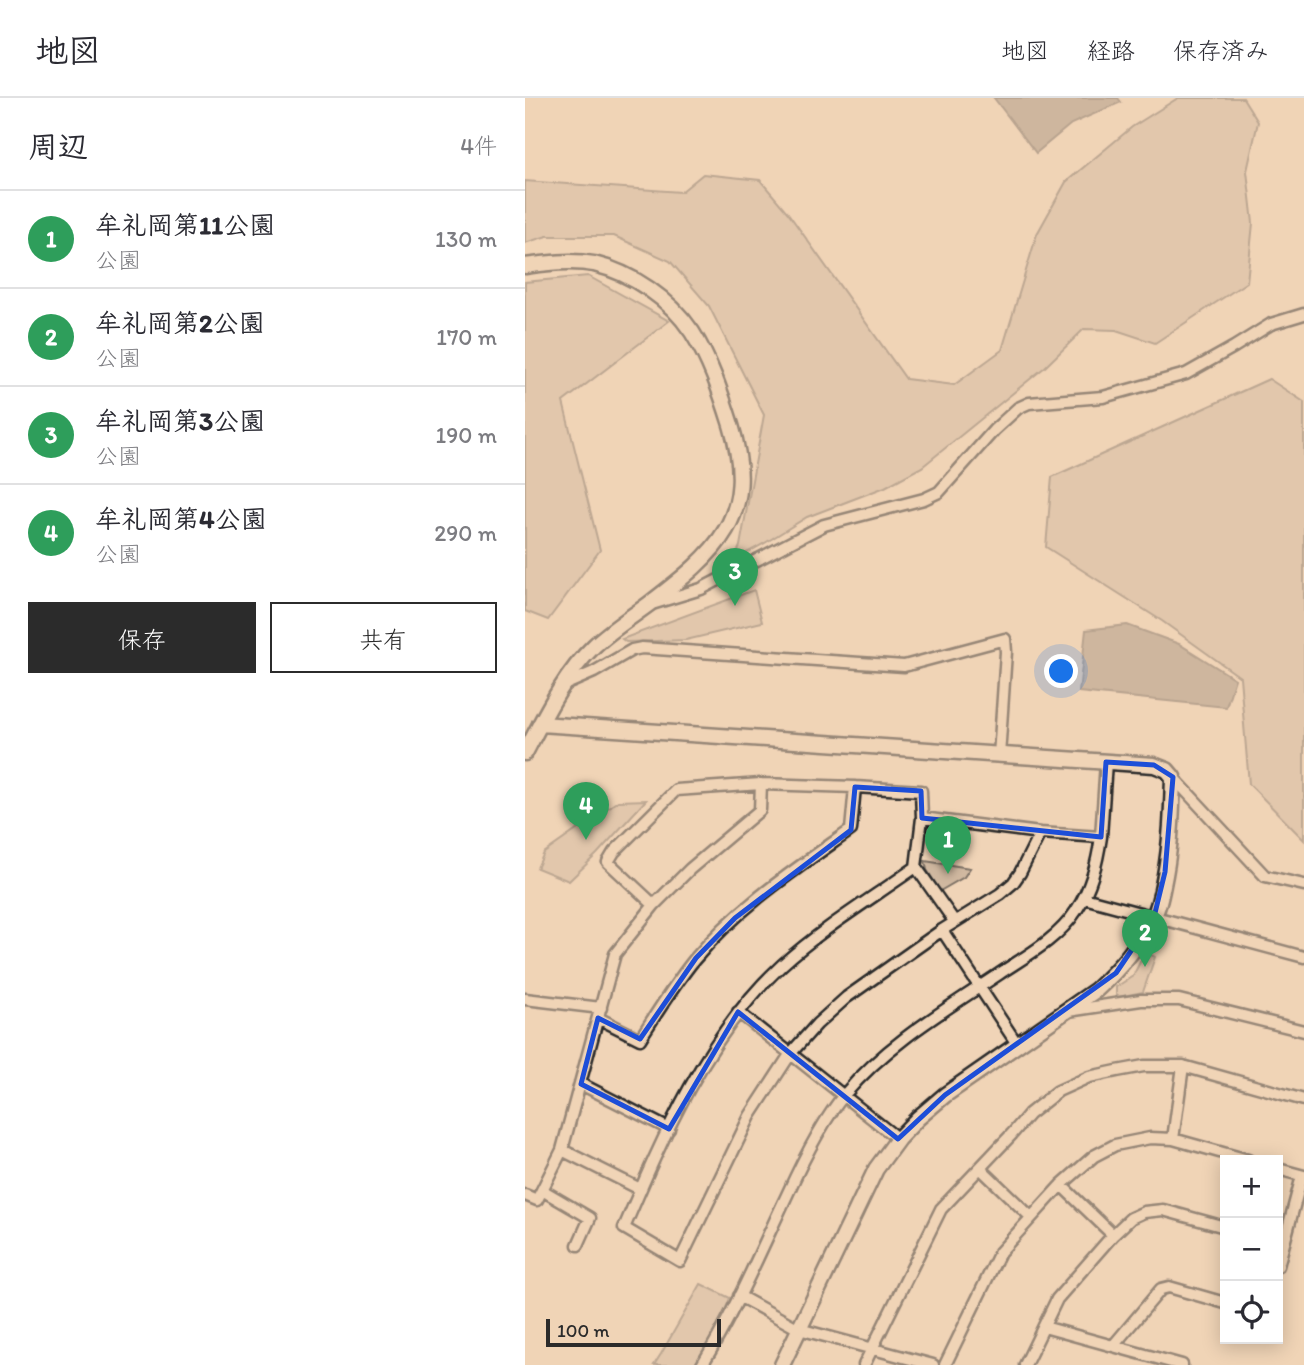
<!DOCTYPE html>
<html lang="ja">
<meta charset="utf-8">
<style>
body{margin:0;font-family:Itim,"Klee One",sans-serif;background:#f2f2f3;color:#2b2b33}
.controls{position:absolute;right:21px;bottom:21px;display:grid;overflow:hidden;border-radius:0px;box-shadow:0 4px 18px #0003}
.controls button{width:63px;height:63px;display:grid;place-items:center;padding:0;border:0;border-bottom:2px solid #e1e1e2;background:#fff;color:#2b2b33;font:35px sans-serif}
.scale{position:absolute;left:21px;bottom:18px;width:175px;box-sizing:border-box;padding-left:7px;border:4px solid #2b2b2b;border-top:0;font-size:19px;line-height:24px;white-space:nowrap;color:#2b2b2b;-webkit-text-stroke:5px #f0d4b7;paint-order:stroke}
.you{position:absolute;left:537px;top:574px;width:24px;height:24px;margin:-18px;border:5px solid #fff;border-radius:50%;background:#1a73e8;box-shadow:0 0 0 10px #1a73e833}
.badge{display:grid;place-items:center;width:46px;height:46px;border-radius:50%;background:#2b2b2b;color:#fff;font-size:23px;font-weight:700}
.pin{position:absolute;translate:-50% -58px;filter:drop-shadow(0 2px 4px #0008)}
.pin::after{content:'';position:absolute;top:37px;width:24px;height:21px;background:inherit;clip-path:polygon(0 0,100% 0,50% 100%)}
.list{margin:0;padding:0;list-style:none}
h2{display:flex;justify-content:space-between;align-items:center;height:91px;margin:0;padding:0 28px;font-size:30px}
h2 small{font-size:23px;font-weight:400;color:#7c7c81}
.list li{display:grid;grid-template-columns:46px 1fr auto;gap:21px;align-items:center;box-sizing:border-box;height:98px;padding:0 28px;border-top:2px solid #e1e1e2}
.list b{display:block;font-size:26px;white-space:nowrap}
.list p{margin:0;font-size:23px;white-space:nowrap;color:#7c7c81}
.list em{font-size:23px;font-style:normal;color:#7c7c81}
.actions{display:flex;gap:14px;padding:21px 28px}
.actions a{flex:1;padding:16px 0;border:2px solid #2b2b2b;border-radius:0px;text-align:center;font-size:24px;color:#2b2b2b}
.actions .main{background:#2b2b2b;color:#fff}
.icon{flex:none;width:38px;height:38px;fill:none;stroke:currentColor;stroke-width:2;stroke-linecap:round;stroke-linejoin:round}
.map{position:relative;flex:none;width:779px;height:1267px;overflow:hidden}
header{display:flex;align-items:center;gap:42px;box-sizing:border-box;height:98px;padding:0 35px;background:#fff;border-bottom:2px solid #e1e1e2}
header strong{font-size:33px}
nav{display:flex;gap:38px;margin-inline-start:auto;font-size:24px}
main{display:flex}
aside{flex:1;background:#fff}
.map>svg:first-child{display:block}
</style>
<header>
<strong>地図</strong>
<nav><a>地図</a><a>経路</a><a>保存済み</a></nav>
</header>
<main>
<aside>
<h2>周辺<small>4件</small></h2>
<ul class="list">
<li><span class="badge" style="background:#2e9e5b">1</span><div><b>牟礼岡第11公園</b><p>公園</p></div><em>130 m</em></li>
<li><span class="badge" style="background:#2e9e5b">2</span><div><b>牟礼岡第2公園</b><p>公園</p></div><em>170 m</em></li>
<li><span class="badge" style="background:#2e9e5b">3</span><div><b>牟礼岡第3公園</b><p>公園</p></div><em>190 m</em></li>
<li><span class="badge" style="background:#2e9e5b">4</span><div><b>牟礼岡第4公園</b><p>公園</p></div><em>290 m</em></li>
</ul>
<div class="actions"><a class="main">保存</a><a>共有</a></div>
</aside>
<div class="map">
<svg width="779" height="1267" viewBox="0 0 779 1267">
<rect width="100%" height="100%" fill="#f0d4b7"/>
<filter id="ink" filterUnits="userSpaceOnUse"><feTurbulence type="fractalNoise" baseFrequency=".0143" numOctaves="2"/><feDisplacementMap in="SourceGraphic" scale="14" xChannelSelector="R" yChannelSelector="G"/><feConvolveMatrix kernelMatrix="1 2 1 2 8 2 1 2 1" color-interpolation-filters="sRGB"/></filter>
<g filter="url(#ink)">
<path fill="#d0b8a0" stroke="#7e7266" stroke-width="2" d="M 653,0 L 718,0 L 733,24 L 722,73 L 728,125 L 722,184 L 630,245 L 591,232 L 559,231 L 520,269 L 397,369 L 360,389 L 282,419 L 240,445 L 209,462 L 215,448 L 239,317 L 184,208 L 145,163 L 89,138 L 22,138 L 0,145 L 0,83 L 156,94 L 178,76 L 235,82 L 263,115 L 381,281 L 429,287 L 477,252 L 512,136 L 541,84 L 607,29 Z
M 63,178 L 144,223 L 38,304 L 75,452 L 23,522 L 0,513 L 0,184 Z
M 744,281 L 779,304 L 779,742 L 724,686 L 715,579 L 637,523 L 521,449 L 527,379 Z
M 229,492 L 237,524 L 161,542 L 101,544 L 97,541 Z
M 121,702 L 72,756 L 44,783 L 12,770 L 19,755 L 93,703 Z
M 400,763 L 445,770 L 439,779 L 415,793 L 402,772 Z
M 620,854 L 630,859 L 618,894 L 593,899 L 591,896 L 591,889 L 608,878 Z
M 176,1186 L 205,1200 L 191,1235 L 171,1267 L 129,1267 L 136,1256 Z"/>
<path fill="#a49381" stroke="#74695f" stroke-width="2" d="M 469,0 L 593,0 L 596,4 L 546,26 L 511,55 Z
M 602,527 L 654,546 L 710,581 L 701,609 L 554,594 L 561,532 Z"/>
<g fill="none" stroke-linecap="round" stroke-linejoin="round">
<defs>
<path id="street" d="M 130,505 L 176,491 L 299,427 L 399,401 L 414,394 L 469,332 L 493,310 L 504,305 L 578,299 L 661,276 L 709,249 L 746,226 L 779,216
M 39,587 L 69,574 L 107,552 L 117,550 L 379,568 L 480,541 L 481,554 L 474,658
M 648,679 L 740,778 L 779,787
M 576,739 L 581,664
M 391,769 L 429,823
M 559,800 L 779,859
M 129,807 L 83,764 L 89,754 L 151,692 L 236,686 L 330,689 L 396,693 L 397,720 L 391,769 C 346,801 298,830 257,867 C 182,936 138,1038 99,1130 L 155,1163 L 225,1018 L 266,955 L 292,926 L 322,899 L 417,832 L 475,796 L 488,785 L 495,775 L 515,735
M 417,832 L 492,946
M 0,901 L 76,910
M 543,913 L 616,902 L 654,902 L 779,933
M 213,914 L 373,1041
M 73,920 L 115,941 C 132,914 149,887 169,862 C 213,809 271,771 326,732 L 330,689
M 56,986 L 144,1031
M 648,1041 L 658,968
M 455,1070 L 506,1119
M 753,1071 L 779,1078
M 536,1087 L 588,1137
M 115,1091 L 37,1052 L 90,856 L 129,807 L 165,771 L 235,712 L 236,686
M 17,1092 L 65,1120 L 53,1147
M 0,1097 L 12,1102 L 37,1052
M 753,1168 L 777,1078
M 214,1198 L 274,1231 L 408,1267
M 519,1229 L 657,1267
M 588,1248 L 636,1191 L 644,1189 L 700,1205
M 177,1267 C 210,1213 235,1154 262,1097 C 277,1064 297,1023 320,996 C 362,946 420,912 474,876 C 501,858 533,841 551,813 C 566,790 572,766 576,739 L 515,735 L 397,720
M 339,1267 L 416,1111 L 487,1036 L 504,1016 L 533,993 L 564,979 L 592,973 L 619,968 L 658,968 L 779,1002
M 420,1267 L 475,1154 L 536,1087 L 569,1058 L 590,1047 L 625,1040 L 648,1041 L 723,1062
M 500,1267 L 532,1201 L 588,1137 L 606,1120 L 619,1114 L 638,1112 L 700,1129"/>
<path id="secondary" d="M 0,168 C 22,165 46,162 69,166 C 107,175 145,201 167,234 C 185,262 196,295 206,327 C 234,419 192,454 124,506 C 105,520 86,532 69,548 C 39,577 19,619 0,655
M 15,626 L 629,667 L 642,672 L 648,679 C 647,712 646,745 640,777 C 637,792 635,807 628,820 C 614,848 594,871 571,892 L 420,997 L 393,1020 L 373,1041 L 351,1071 L 257,1267"/>
</defs>
<use href="#street" stroke="#2b2b2b" stroke-width="15"/>
<use href="#secondary" stroke="#2b2b2b" stroke-width="19"/>
<use href="#street" stroke="#f0d4b7" stroke-width="10"/>
<use href="#secondary" stroke="#f0d4b7" stroke-width="14"/>
</g>
</g>
<path d="M0 0H779V1267H0ZM 581,664 L 629,667 L 648,679 L 640,774 L 629,819 L 591,875 L 420,997 L 373,1041 L 213,914 L 144,1031 L 56,986 L 73,920 L 115,941 L 171,860 L 210,820 L 326,732 L 330,689 L 396,693 L 397,720 L 576,739 Z" fill="#f0d4b7" fill-opacity=".55" fill-rule="evenodd"/>
<path fill="none" stroke="#1d4ed8" stroke-width="5" stroke-linejoin="round" d="M 581,664 L 629,667 L 648,679 L 640,774 L 629,819 L 591,875 L 420,997 L 373,1041 L 213,914 L 144,1031 L 56,986 L 73,920 L 115,941 L 171,860 L 210,820 L 326,732 L 330,689 L 396,693 L 397,720 L 576,739 Z"/>
</svg>
<div class="controls">
<button>+</button>
<button>−</button>
<button><svg class="icon" aria-label="locate" viewBox="0 0 24 24"><circle cx="12" cy="12" r="6"/><path d="M12 2v4M12 18v4M2 12h4M18 12h4"/></svg></button>
</div>
<div class="scale">100 m</div>
<div class="you"></div>
<div class="pin badge" style="left:423px;top:776px;background:#2e9e5b">1</div>
<div class="pin badge" style="left:620px;top:869px;background:#2e9e5b">2</div>
<div class="pin badge" style="left:210px;top:508px;background:#2e9e5b">3</div>
<div class="pin badge" style="left:61px;top:742px;background:#2e9e5b">4</div>
</div>
</main>
